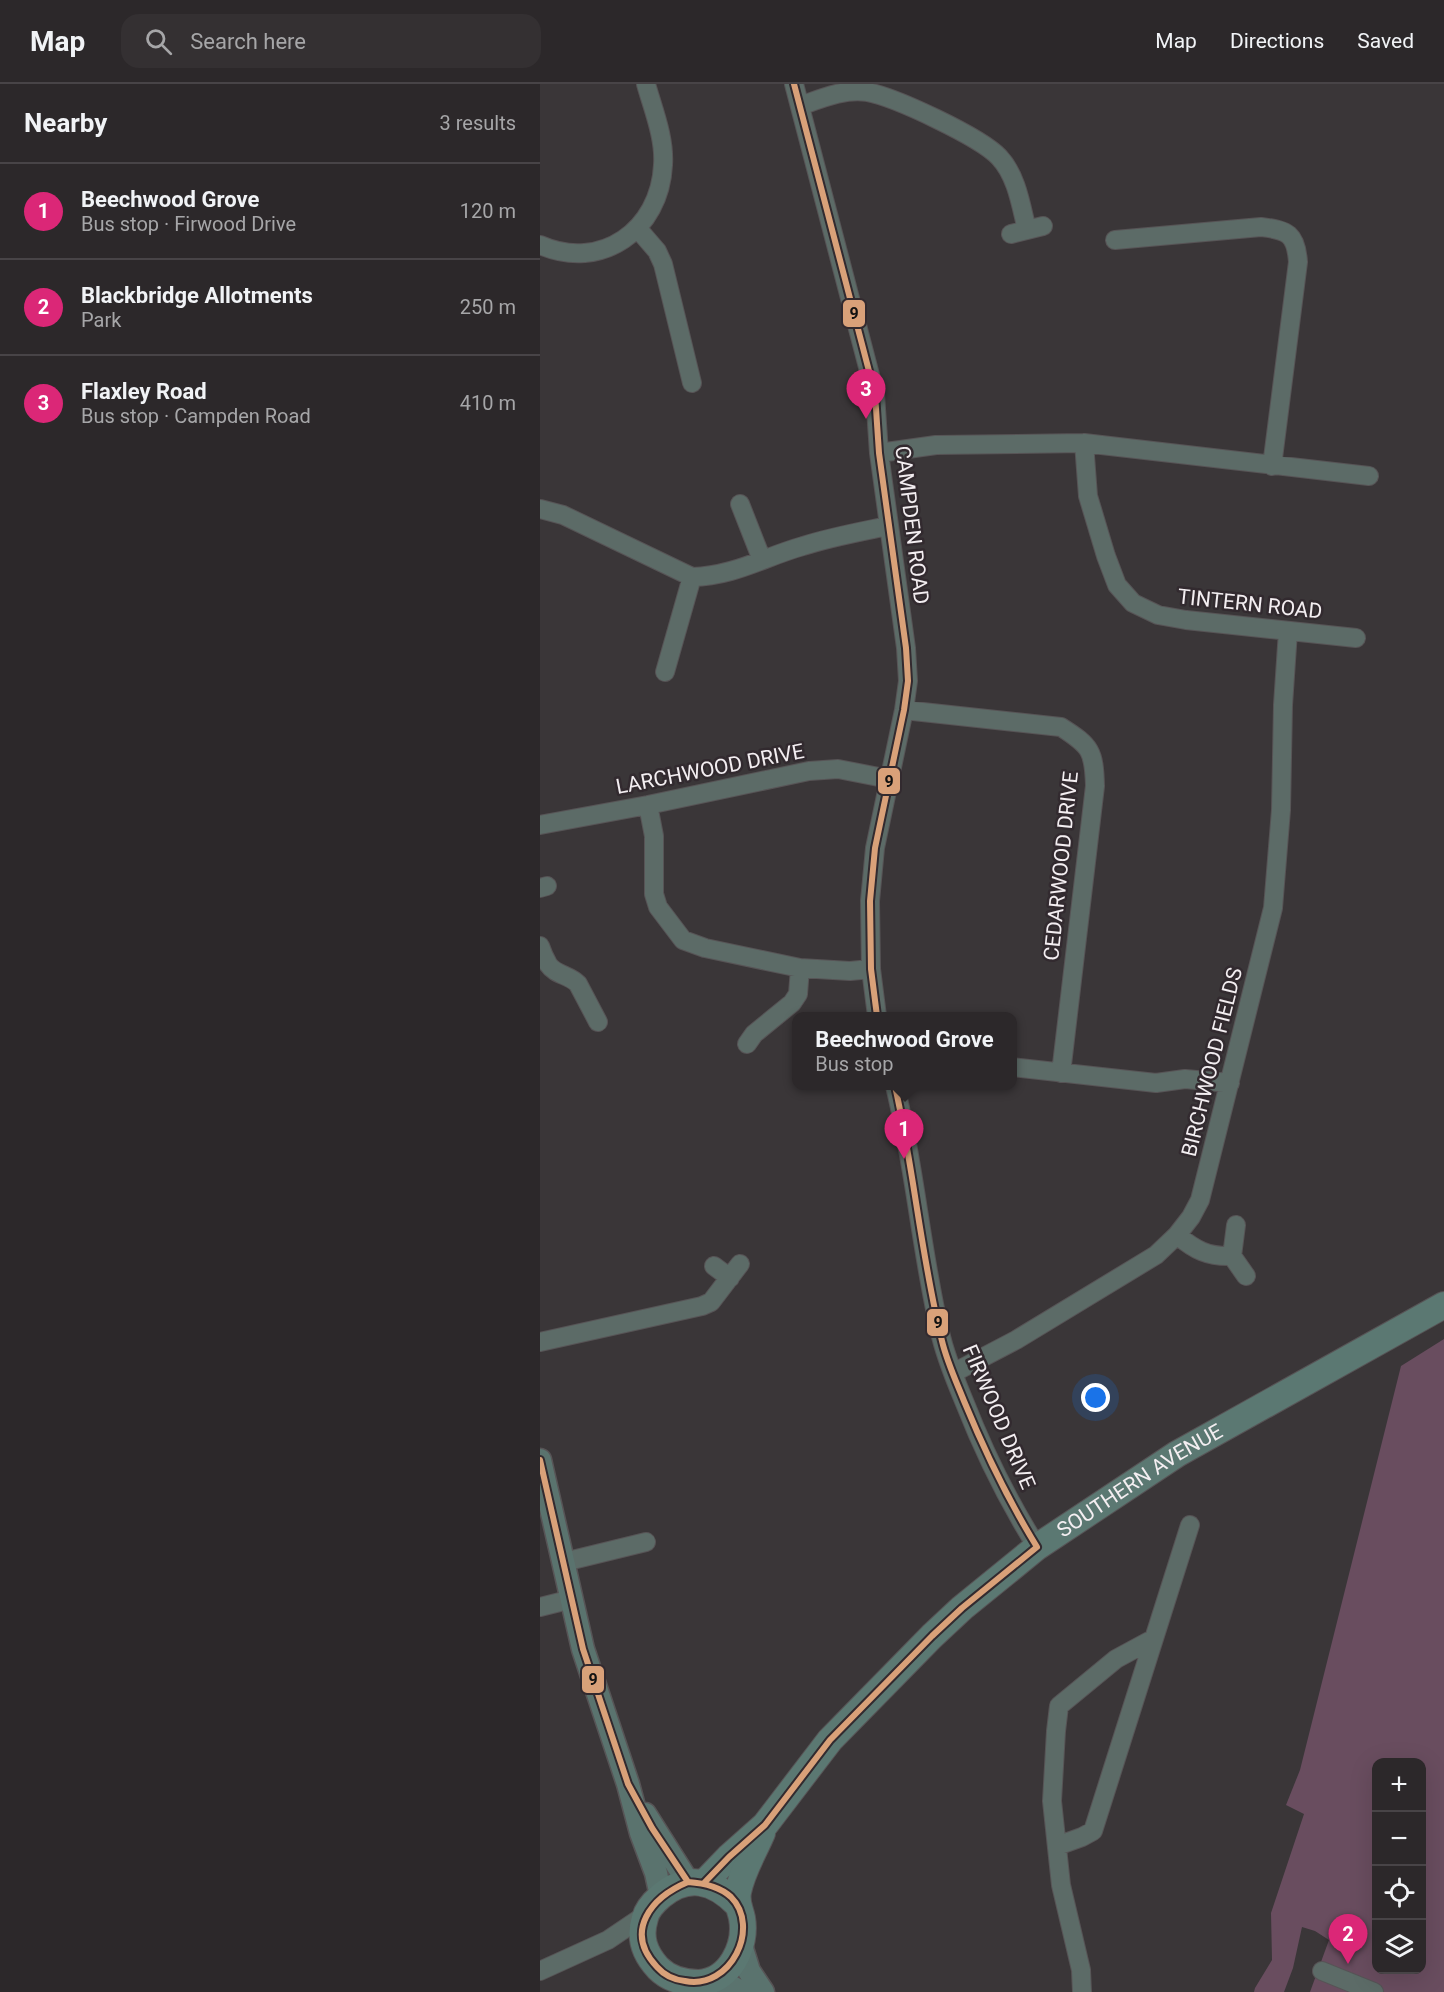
<!DOCTYPE html>
<meta charset="utf-8">
<style>
body{margin:0;font-family:Roboto,sans-serif;background:#343032;color:#f1f3f6}
.controls{position:absolute;right:18px;bottom:18px;display:grid;overflow:hidden;border-radius:12px;box-shadow:0 6px 24px #0002}
.controls button{width:54px;height:54px;display:grid;place-items:center;padding:0;border:0;border-bottom:2px solid #484447;background:#2c282a;color:#f1f3f6;font:30px sans-serif}
.you{position:absolute;left:556px;top:1314px;width:21px;height:21px;margin:-15px;border:4px solid #fff;border-radius:50%;background:#1a73e8;box-shadow:0 0 0 9px #1a73e833}
.badge{display:grid;place-items:center;width:39px;height:39px;border-radius:50%;background:#db2777;color:#fff;font-size:20px;font-weight:700}
.pin{position:absolute;translate:-50% -50px;filter:drop-shadow(0 2px 3px #0008)}
.pin::after{content:'';position:absolute;top:32px;width:21px;height:18px;background:inherit;clip-path:polygon(0 0,100% 0,50% 100%)}
.popup{position:absolute;left:252px;top:928px;width:225px;height:78px;box-sizing:border-box;display:grid;place-content:center;border-radius:12px;background:#2c282a;filter:drop-shadow(0 2px 4px #0005);font-size:20px;white-space:nowrap;color:#a6a6a8}
.popup b{font-size:22px;color:#f1f3f6}
.popup::after{content:'';position:absolute;left:50%;top:100%;margin-left:-12px;border:12px solid transparent;border-top-color:#2c282a}
.list{margin:0;padding:0;list-style:none}
h2{display:flex;justify-content:space-between;align-items:center;height:78px;margin:0;padding:0 24px;font-size:26px}
h2 small{font-size:20px;font-weight:400;color:#a6a6a8}
.list li{display:grid;grid-template-columns:39px 1fr auto;gap:18px;align-items:center;box-sizing:border-box;height:96px;padding:0 24px;border-top:2px solid #484447}
.list b{display:block;font-size:22px;white-space:nowrap}
.list p{margin:0;font-size:20px;white-space:nowrap;color:#a6a6a8}
.list em{font-size:20px;font-style:normal;color:#a6a6a8}
.icon{flex:none;width:33px;height:33px;fill:none;stroke:currentColor;stroke-width:2;stroke-linecap:round;stroke-linejoin:round}
.map{position:relative;flex:none;width:904px;height:1908px;overflow:hidden}
header{display:flex;align-items:center;gap:36px;box-sizing:border-box;height:84px;padding:0 30px;background:#2c282a;border-bottom:2px solid #484447}
header strong{font-size:28px}
nav{display:flex;gap:33px;margin-inline-start:auto;font-size:21px}
.search{width:420px;height:54px;background:#343032;display:flex;align-items:center;gap:15px;box-sizing:border-box;padding:0 21px;border-radius:18px;color:#a6a6a8;font-size:22px}
main{display:flex}
aside{flex:1;background:#2c282a}
.map>svg:first-child{display:block}
</style>
<header>
<strong>Map</strong>
<div class="search"><svg class="icon" aria-label="search" viewBox="0 0 24 24"><circle cx="10" cy="10" r="6"/><path d="M15 15l6 6"/></svg>Search here</div>
<nav><a>Map</a><a>Directions</a><a>Saved</a></nav>
</header>
<main>
<aside>
<h2>Nearby<small>3 results</small></h2>
<ul class="list">
<li><span class="badge">1</span><div><b>Beechwood Grove</b><p>Bus stop · Firwood Drive</p></div><em>120 m</em></li>
<li><span class="badge">2</span><div><b>Blackbridge Allotments</b><p>Park</p></div><em>250 m</em></li>
<li><span class="badge">3</span><div><b>Flaxley Road</b><p>Bus stop · Campden Road</p></div><em>410 m</em></li>
</ul>
</aside>
<div class="map">
<svg width="904" height="1908" viewBox="0 0 904 1908">
<rect width="100%" height="100%" fill="#3a3638"/>
<path fill="#694d5f" fill-rule="evenodd" d="M 904,1255 L 904,1908 L 770,1908 L 789,1856 L 775,1847 L 762,1843 L 753,1884 L 744,1908 L 714,1908 L 715,1904 L 732,1876 L 731,1829 L 764,1730 L 746,1721 L 760,1686 L 861,1282 ZM 836,1678 L 882,1678 L 882,1886 L 836,1886 Z"/>
<g fill="none" stroke-linecap="round" stroke-linejoin="round">
<defs>
<path id="minor" d="M 254,0 L 335,310 L 339,369 L 366,564 L 368,597 L 364,626 L 335,764 L 330,817 L 331,885 L 337,932
M 260,22 C 280,15 306,4 327,8 C 355,13 440,53 459,73 C 477,92 481,122 487,146
M 98,145 L 117,167 L 123,180 L 152,299
M 471,150 L 503,142
M 575,156 L 721,143 C 748,146 756,150 758,178 L 732,382
M 0,161 C 61,188 120,146 123,81 C 125,54 113,25 106,0
M 544,359 L 548,412 L 566,472 L 577,501 L 593,519 L 618,531 L 646,536 L 816,554
M 339,369 L 396,361 L 544,359 L 829,392
M 200,420 L 222,476
M 0,425 L 23,431 L 152,493 C 194,492 224,473 263,462 C 291,453 319,448 348,442
M 125,588 L 152,493
M 364,626 L 521,643 C 551,662 554,667 555,702 L 521,989
M 108,721 L 114,752 L 114,810 L 118,823 L 143,856 L 165,864 L 260,884 L 310,887 L 331,885
M 0,741 L 108,721 L 269,687 L 298,685 L 349,695
M 0,804 L 7,802
M 0,862 C 2,868 5,875 8,880 C 15,891 30,891 38,900 L 58,938
M 207,960 L 214,950 L 252,919 L 258,910 L 260,884
M 472,983 L 616,999 L 645,995 L 690,999
M 355,1002 C 375,1083 381,1167 400,1248 C 405,1272 415,1295 424,1317 C 444,1368 468,1417 497,1463
M 696,1141 L 692,1172 L 706,1192
M 637,1151 C 655,1166 668,1173 692,1172
M 174,1182 L 190,1194
M 0,1258 L 162,1222 L 171,1218 L 200,1180
M 413,1289 L 476,1256 L 616,1171 L 637,1151 L 651,1133 L 660,1116 L 733,824 L 741,726 L 743,621 L 748,547
M 24,1478 L 106,1458
M 0,1523 L 32,1515
M 517,1762 L 542,1753 L 553,1747 L 650,1441
M 0,1887 L 68,1856 L 105,1831
M 782,1887 L 834,1908
M 542,1908 L 541,1886 L 521,1801 L 512,1717 L 516,1647 L 519,1622 L 576,1575 L 613,1555"/>
<path id="major" d="M 0,1376 L 43,1565 L 88,1700 L 101,1749 L 116,1789 L 121,1812
M 105,1730 L 148,1798
M 200,1858 L 209,1887 L 223,1908
M 177,1895 L 201,1908"/>
<g id="highway">
<path id="s1" d="M 164,1799 L 189,1773 L 225,1741 L 290,1656 L 392,1552 L 422,1524 L 497,1463 L 637,1370 L 904,1221"/>
<path d="M 197,1820 C 173,1796 148,1790 121,1812 C 114,1818 107,1825 105,1834 C 99,1853 104,1869 118,1884 C 129,1895 144,1899 159,1899 C 190,1897 207,1862 202,1834 C 200,1824 196,1819 198,1808 C 202,1787 214,1768 222,1749"/>
</g>
</defs>
<use href="#minor" stroke="#575456" stroke-width="20"/>
<use href="#major" stroke="#575456" stroke-width="25"/>
<use href="#highway" stroke="#575456" stroke-width="28"/>
<use href="#minor" stroke="#5c6b67" stroke-width="18"/>
<use href="#major" stroke="#5a736e" stroke-width="22"/>
<use href="#highway" stroke="#5b7872" stroke-width="26"/>
<defs>
<path id="bus-1" d="M 254,0 L 335,310 L 339,369 L 366,564 L 368,597 L 364,626 L 335,764 L 330,817 L 331,885 L 337,932
M 0,1376 L 43,1565 L 88,1700 L 112,1744 L 148,1798
M 148,1798 C 163,1799 179,1802 191,1813 C 221,1843 191,1906 145,1897 C 135,1896 124,1891 117,1883 C 83,1847 112,1813 148,1798 Z
M 164,1799 L 189,1773 L 225,1741 L 290,1656 L 392,1552 L 422,1524 L 497,1463 C 468,1416 445,1368 424,1317 C 416,1297 407,1278 402,1257 C 381,1173 374,1086 355,1002"/>
</defs>
<use href="#bus-1" stroke="#322a2f" stroke-width="10"/>
<use href="#bus-1" stroke="#d9a179" stroke-width="6"/>
</g>
<g text-anchor="middle" dominant-baseline="central" stroke-width="5" stroke-linejoin="round" paint-order="stroke">
<g font-size="21" fill="#f3eef1" stroke="#322a2f">
<text transform="translate(372 441) rotate(83)">CAMPDEN ROAD</text>
<text transform="translate(710 520) rotate(6)">TINTERN ROAD</text>
<text transform="translate(170 685) rotate(-11)">LARCHWOOD DRIVE</text>
<text transform="translate(521 782) rotate(-84)">CEDARWOOD DRIVE</text>
<text transform="translate(672 978) rotate(-76)">BIRCHWOOD FIELDS</text>
<text transform="translate(459 1333) rotate(67)">FIRWOOD DRIVE</text>
<text stroke="none"><textPath href="#s1" startOffset="597">SOUTHERN AVENUE</textPath></text>
</g>
</g>
<g stroke="#322a2f" stroke-width="2">
<rect x="302" y="215" width="24" height="29" rx="6" fill="#d9a179"/>
<rect x="337" y="683" width="24" height="28" rx="6" fill="#d9a179"/>
<rect x="386" y="1224" width="23" height="29" rx="6" fill="#d9a179"/>
<rect x="41" y="1581" width="24" height="29" rx="6" fill="#d9a179"/>
</g>
<g font-size="16" text-anchor="middle" font-weight="bold" fill="#111">
<text x="314" y="235">9</text>
<text x="349" y="703">9</text>
<text x="398" y="1244">9</text>
<text x="53" y="1601">9</text>
</g>
</svg>
<div class="controls">
<button>+</button>
<button>−</button>
<button><svg class="icon" aria-label="locate" viewBox="0 0 24 24"><circle cx="12" cy="12" r="6"/><path d="M12 2v4M12 18v4M2 12h4M18 12h4"/></svg></button>
<button><svg class="icon" aria-label="layers" viewBox="0 0 24 24"><path d="M12 4l9 5-9 5-9-5zM3 14l9 5 9-5"/></svg></button>
</div>
<div class="you"></div>
<div class="pin badge" style="left:364px;top:1075px">1</div>
<div class="popup"><b>Beechwood Grove</b>Bus stop</div>
<div class="pin badge" style="left:808px;top:1880px">2</div>
<div class="pin badge" style="left:326px;top:335px">3</div>
</div>
</main>
